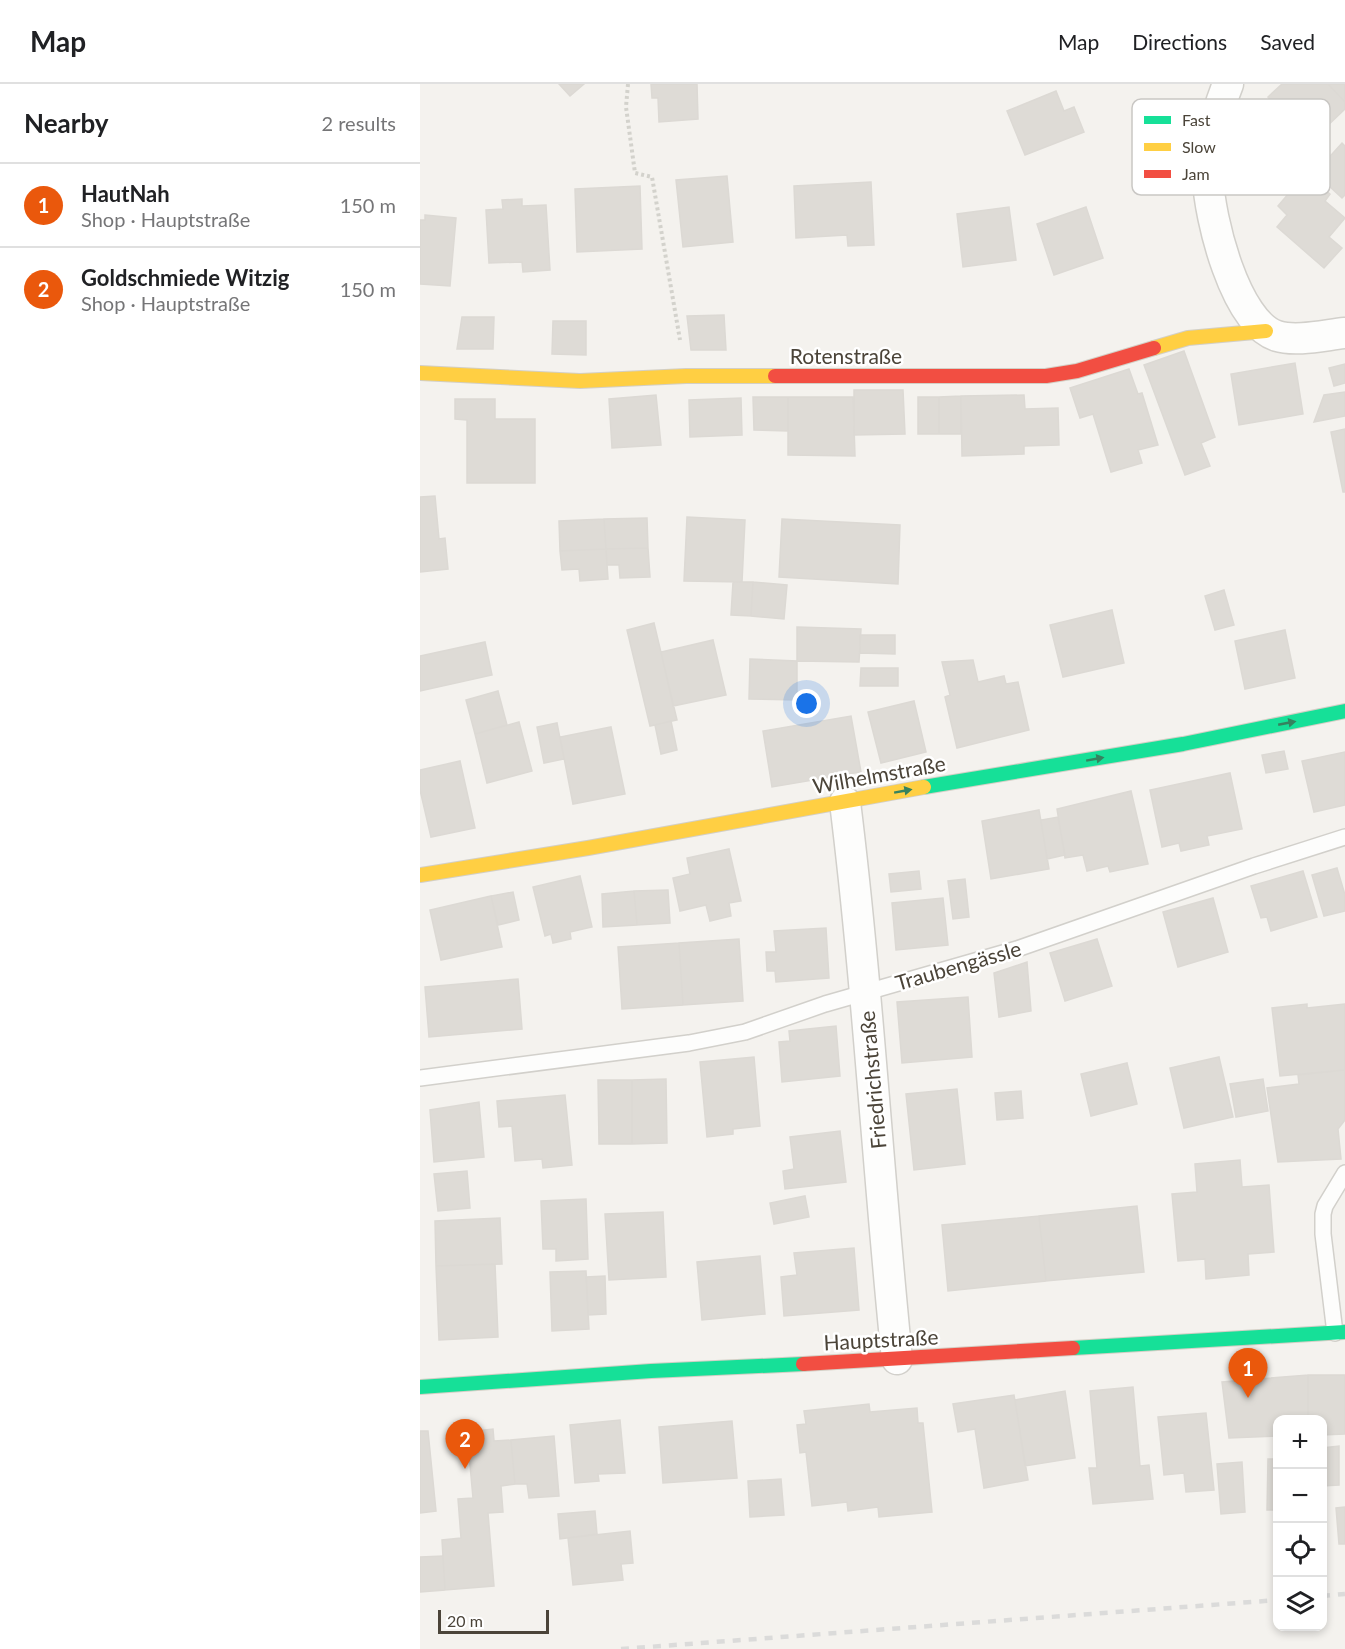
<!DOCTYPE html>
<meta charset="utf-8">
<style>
body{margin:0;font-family:Lato,sans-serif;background:#f6f6f6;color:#202124}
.controls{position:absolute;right:18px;bottom:18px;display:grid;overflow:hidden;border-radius:12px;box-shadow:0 3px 9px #0003}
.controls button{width:54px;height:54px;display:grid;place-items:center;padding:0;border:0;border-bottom:2px solid #e0e0e0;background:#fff;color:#202124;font:30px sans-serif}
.scale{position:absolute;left:18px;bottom:15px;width:111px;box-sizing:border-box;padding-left:6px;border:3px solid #4b4439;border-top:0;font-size:16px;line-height:21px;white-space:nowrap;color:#4b4439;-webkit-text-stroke:4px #fff;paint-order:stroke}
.you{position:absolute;left:387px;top:620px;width:21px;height:21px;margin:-15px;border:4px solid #fff;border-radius:50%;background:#1a73e8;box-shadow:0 0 0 9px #1a73e833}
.badge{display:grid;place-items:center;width:39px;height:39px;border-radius:50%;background:#ea580c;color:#fff;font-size:20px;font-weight:700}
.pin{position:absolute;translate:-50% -50px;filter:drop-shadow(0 2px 3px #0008)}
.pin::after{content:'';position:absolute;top:32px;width:21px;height:18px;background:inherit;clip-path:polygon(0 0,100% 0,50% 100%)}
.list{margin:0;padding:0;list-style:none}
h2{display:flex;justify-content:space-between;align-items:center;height:78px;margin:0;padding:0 24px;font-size:26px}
h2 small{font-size:20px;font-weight:400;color:#757577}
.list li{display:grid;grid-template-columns:39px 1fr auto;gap:18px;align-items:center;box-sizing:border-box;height:84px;padding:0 24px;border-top:2px solid #e0e0e0}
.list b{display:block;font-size:22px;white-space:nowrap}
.list p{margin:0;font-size:20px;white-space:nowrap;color:#757577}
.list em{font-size:20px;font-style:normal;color:#757577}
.icon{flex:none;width:33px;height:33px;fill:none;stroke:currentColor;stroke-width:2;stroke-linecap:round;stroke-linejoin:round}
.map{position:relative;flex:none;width:925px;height:1565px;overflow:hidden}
header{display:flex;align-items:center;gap:36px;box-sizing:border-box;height:84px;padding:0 30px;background:#fff;border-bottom:2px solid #e0e0e0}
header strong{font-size:28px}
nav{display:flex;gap:33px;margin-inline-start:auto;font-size:21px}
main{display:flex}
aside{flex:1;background:#fff}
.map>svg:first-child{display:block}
</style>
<header>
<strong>Map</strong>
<nav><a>Map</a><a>Directions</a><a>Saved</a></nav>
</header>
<main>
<aside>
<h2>Nearby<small>2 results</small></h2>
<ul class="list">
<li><span class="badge">1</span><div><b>HautNah</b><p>Shop · Hauptstraße</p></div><em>150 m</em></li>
<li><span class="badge">2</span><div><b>Goldschmiede Witzig</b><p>Shop · Hauptstraße</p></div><em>150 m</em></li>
</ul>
</aside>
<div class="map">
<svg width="925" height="1565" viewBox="0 0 925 1565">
<rect width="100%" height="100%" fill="#f4f2ee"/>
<path fill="#dedbd6" stroke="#dcd9d4" stroke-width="1.5" d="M 139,0 L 164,0 L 150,12 Z
M 231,0 L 277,0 L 278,35 L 239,38 L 238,14 L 232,14 Z
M 862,0 L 908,0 L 925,18 L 925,25 L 880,68 L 843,29 L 853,19 L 848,13 Z
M 908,0 L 925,0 L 925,18 Z
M 636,7 L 644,27 L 654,23 L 664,48 L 605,71 L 587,27 Z
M 922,59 L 925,62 L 925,111 L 922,114 L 895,89 Z
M 886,89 L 910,110 L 905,117 L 925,134 L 909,153 L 922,164 L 904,184 L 857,143 L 867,131 L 858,122 Z
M 307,92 L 313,158 L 263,163 L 256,96 Z
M 451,98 L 454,161 L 428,162 L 427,151 L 376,154 L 374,102 Z
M 220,102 L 222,165 L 157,168 L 155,105 Z
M 102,115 L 102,122 L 126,121 L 130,186 L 103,188 L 102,178 L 69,179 L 66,126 L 83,125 L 82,116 Z
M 589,123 L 596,176 L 543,183 L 537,130 Z
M 666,123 L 683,174 L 634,191 L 617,140 Z
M 5,131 L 36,134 L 30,202 L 0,200 L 0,136 L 5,136 Z
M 304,231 L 306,266 L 271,266 L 267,232 Z
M 42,233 L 74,233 L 73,265 L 37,265 Z
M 133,237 L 166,237 L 166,271 L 132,270 Z
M 764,267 L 795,353 L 781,359 L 790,382 L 765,391 L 724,281 Z
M 875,279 L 883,330 L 819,341 L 811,290 Z
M 925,280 L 925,299 L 914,302 L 909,284 Z
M 709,285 L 718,310 L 722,309 L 738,361 L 718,366 L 722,379 L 691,388 L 673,330 L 660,334 L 650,304 Z
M 434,306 L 483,306 L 485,350 L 434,351 Z
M 925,308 L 925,332 L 894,338 L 904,311 Z
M 236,311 L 241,361 L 192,364 L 189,315 Z
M 604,311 L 605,325 L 638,324 L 639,361 L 604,362 L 604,370 L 542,372 L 541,312 Z
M 541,312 L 541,350 L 519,350 L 519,313 Z
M 333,313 L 368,313 L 368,347 L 334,346 Z
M 368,313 L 433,313 L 435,372 L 368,371 Z
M 498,313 L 519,313 L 519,350 L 498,350 Z
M 321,314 L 322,351 L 270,353 L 269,316 Z
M 35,315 L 75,315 L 75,335 L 115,335 L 115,399 L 47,399 L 47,336 L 35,335 Z
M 925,345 L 925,408 L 923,408 L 911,348 Z
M 15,412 L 19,455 L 25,454 L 28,485 L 0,488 L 0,413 Z
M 267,433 L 325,436 L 322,498 L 264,497 Z
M 227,434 L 228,464 L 186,465 L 184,435 Z
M 184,435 L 186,465 L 140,467 L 139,437 Z
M 362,435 L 480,441 L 478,500 L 359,493 Z
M 228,464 L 230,493 L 200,494 L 199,481 L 187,481 L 186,465 Z
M 186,465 L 188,495 L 160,497 L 159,485 L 142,486 L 140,467 Z
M 313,498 L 333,498 L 331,532 L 311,531 Z
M 333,498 L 367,501 L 364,535 L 331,532 Z
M 804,506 L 814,541 L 795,546 L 785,512 Z
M 692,526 L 704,579 L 643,593 L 630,541 Z
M 234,539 L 257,636 L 230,642 L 207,546 Z
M 377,543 L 441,545 L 439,578 L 377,577 Z
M 865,546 L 875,594 L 825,605 L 815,557 Z
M 440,551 L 475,551 L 475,570 L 440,569 Z
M 293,556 L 306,611 L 253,622 L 241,568 Z
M 65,558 L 72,591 L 0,607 L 0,572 Z
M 330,575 L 377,577 L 377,616 L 329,615 Z
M 553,576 L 558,598 L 584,592 L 586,600 L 598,598 L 609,646 L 537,664 L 525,613 L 530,611 L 522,578 Z
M 441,584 L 478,584 L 478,602 L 440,602 Z
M 78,607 L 87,641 L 55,650 L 46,616 Z
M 494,617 L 506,668 L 461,679 L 448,628 Z
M 431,632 L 441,688 L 352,703 L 343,647 Z
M 251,637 L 257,666 L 241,670 L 235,641 Z
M 99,638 L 112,687 L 67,699 L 55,650 Z
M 137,639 L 144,675 L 124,679 L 117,643 Z
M 191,643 L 205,710 L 153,720 L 140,653 Z
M 864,667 L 868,685 L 846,689 L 842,671 Z
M 925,668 L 925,721 L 894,728 L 882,677 Z
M 40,677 L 55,744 L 11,753 L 0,706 L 0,686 Z
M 810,689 L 822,745 L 787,752 L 789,761 L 761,767 L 759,759 L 742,763 L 730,706 Z
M 711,707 L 728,780 L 690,788 L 688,782 L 667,787 L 663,771 L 645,774 L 637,725 Z
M 619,726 L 629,785 L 571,795 L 562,737 Z
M 638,733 L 645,771 L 627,775 L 621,736 Z
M 309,765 L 321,817 L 309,819 L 311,832 L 290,837 L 286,821 L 260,827 L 253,794 L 270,790 L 267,774 Z
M 917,784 L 925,811 L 925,827 L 904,832 L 892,791 Z
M 499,787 L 501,805 L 471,808 L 469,790 Z
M 883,787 L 897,833 L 851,847 L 847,833 L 841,834 L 831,802 Z
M 160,792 L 172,843 L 150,848 L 151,855 L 133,859 L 131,850 L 125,852 L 113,803 Z
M 545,795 L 549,833 L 533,835 L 528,797 Z
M 248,806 L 250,839 L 217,841 L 214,807 Z
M 214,807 L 217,841 L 183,843 L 182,810 Z
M 93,808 L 99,836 L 78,841 L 71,812 Z
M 71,812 L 82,863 L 21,876 L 10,826 Z
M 523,814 L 528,861 L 476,866 L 472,819 Z
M 793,814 L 808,868 L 758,883 L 743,828 Z
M 406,844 L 409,894 L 356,898 L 355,887 L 347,887 L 346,868 L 356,868 L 354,847 Z
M 319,855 L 323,917 L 263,921 L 259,859 Z
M 677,855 L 692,902 L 645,917 L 630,869 Z
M 259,859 L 263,921 L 202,925 L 198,863 Z
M 607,878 L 611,927 L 579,933 L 574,889 Z
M 98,895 L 102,945 L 9,953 L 5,903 Z
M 548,913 L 552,973 L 482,979 L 477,918 Z
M 887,920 L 887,924 L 925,920 L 925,986 L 860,992 L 852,924 Z
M 416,942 L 420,992 L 362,998 L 359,958 L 370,957 L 369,947 Z
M 334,973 L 340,1042 L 313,1045 L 313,1050 L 287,1053 L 280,978 Z
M 799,973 L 813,1033 L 764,1044 L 750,984 Z
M 707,979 L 717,1020 L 671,1032 L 661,990 Z
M 925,986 L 925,1036 L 918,1045 L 921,1075 L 858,1078 L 847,1004 L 879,1000 L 878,991 Z
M 246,995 L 247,1059 L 212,1060 L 212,996 Z
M 843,995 L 848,1027 L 816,1033 L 810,1000 Z
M 178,996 L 212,996 L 212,1060 L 179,1060 Z
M 537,1005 L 545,1080 L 494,1086 L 486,1010 Z
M 601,1007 L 603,1034 L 577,1036 L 575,1009 Z
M 145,1011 L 152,1081 L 123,1084 L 122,1075 L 95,1077 L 92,1042 L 79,1043 L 77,1017 Z
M 59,1018 L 64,1073 L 14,1078 L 10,1026 Z
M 420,1047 L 426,1098 L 365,1105 L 363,1087 L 374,1085 L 370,1053 Z
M 820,1076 L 822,1103 L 849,1101 L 854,1168 L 828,1170 L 829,1191 L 786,1195 L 785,1175 L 758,1177 L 752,1110 L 777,1108 L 775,1080 Z
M 47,1087 L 50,1124 L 18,1127 L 14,1090 Z
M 385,1112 L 389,1133 L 354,1140 L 350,1119 Z
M 166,1115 L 168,1175 L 136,1177 L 136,1165 L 123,1165 L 121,1117 Z
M 717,1122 L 724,1188 L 626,1197 L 619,1132 Z
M 243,1128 L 246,1193 L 189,1196 L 185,1130 Z
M 619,1132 L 626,1197 L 528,1207 L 522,1141 Z
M 80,1134 L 82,1180 L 16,1182 L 15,1137 Z
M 434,1164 L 439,1226 L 364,1232 L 361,1193 L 377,1191 L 374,1169 Z
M 340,1172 L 345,1230 L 282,1236 L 277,1178 Z
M 75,1180 L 78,1253 L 19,1256 L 16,1182 Z
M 166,1187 L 169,1245 L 132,1247 L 130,1188 Z
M 185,1192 L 186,1230 L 168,1231 L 166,1193 Z
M 888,1291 L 888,1336 L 858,1336 L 858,1352 L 809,1354 L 802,1298 Z
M 888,1291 L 925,1291 L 925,1350 L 902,1351 L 902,1336 L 888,1336 Z
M 713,1303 L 720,1382 L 729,1381 L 733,1415 L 673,1420 L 669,1384 L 677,1384 L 670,1307 Z
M 645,1307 L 655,1374 L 605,1382 L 595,1316 Z
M 594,1311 L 608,1396 L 564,1404 L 555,1345 L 538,1348 L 533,1320 Z
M 449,1320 L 450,1328 L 497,1324 L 498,1339 L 503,1339 L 512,1428 L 459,1433 L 458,1423 L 428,1427 L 427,1418 L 392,1422 L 386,1368 L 380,1369 L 377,1341 L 386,1340 L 384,1327 Z
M 786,1329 L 794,1406 L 766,1408 L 764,1389 L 744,1391 L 738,1333 Z
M 200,1336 L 205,1389 L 178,1390 L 179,1397 L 155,1399 L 150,1341 Z
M 312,1337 L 317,1394 L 243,1399 L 239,1343 Z
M 73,1345 L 74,1357 L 91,1356 L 95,1400 L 81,1402 L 83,1428 L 68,1429 L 74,1502 L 25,1506 L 22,1456 L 41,1454 L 38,1415 L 53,1414 L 47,1348 Z
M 0,1347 L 8,1347 L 16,1427 L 0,1429 Z
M 134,1352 L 139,1412 L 109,1414 L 107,1400 L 95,1400 L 91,1356 Z
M 857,1358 L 858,1426 L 847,1426 L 848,1375 L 857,1375 Z
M 919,1362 L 919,1401 L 902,1402 L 902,1364 Z
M 822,1378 L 825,1428 L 801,1430 L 797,1380 Z
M 361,1395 L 364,1431 L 330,1433 L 328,1397 Z
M 925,1423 L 925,1460 L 919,1460 L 916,1424 Z
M 175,1427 L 177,1450 L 140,1455 L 138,1430 Z
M 210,1447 L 213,1479 L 201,1480 L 203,1496 L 153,1501 L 148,1454 Z
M 23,1472 L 25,1506 L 0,1508 L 0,1473 Z"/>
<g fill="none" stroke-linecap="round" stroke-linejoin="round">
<defs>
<path id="lane" d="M 0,994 L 269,959 L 325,948 L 405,920 L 597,865 L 834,782 L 925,753
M 915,1249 L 903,1150 L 903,1130 L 905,1122 L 925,1089"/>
<path id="street" d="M 808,0 C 796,30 788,61 788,94 C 789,133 815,239 857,252 C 876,258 905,251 925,249
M 425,718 C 448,903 458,1090 477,1275"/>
<path id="fast" d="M 504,703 L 763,660 L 925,627
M 653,1264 L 925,1248
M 0,1303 L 231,1287 L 383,1280"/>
<path id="slow" d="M 734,264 L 768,254 L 846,247
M 0,289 L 160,297 L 266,292 L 355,292
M 0,791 L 168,764 L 504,703"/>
<path id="jam" d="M 355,292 L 626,292 L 657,287 L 734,264
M 383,1280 L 653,1264"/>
</defs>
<use href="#lane" stroke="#d2d0cb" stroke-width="18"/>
<use href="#street" stroke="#d2d0cb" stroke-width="33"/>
<use href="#fast" stroke="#d3cfc5" stroke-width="16"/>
<use href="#slow" stroke="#d3cfc5" stroke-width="16"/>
<use href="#jam" stroke="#d3cfc5" stroke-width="16"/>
<path stroke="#d3d2cc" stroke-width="4" stroke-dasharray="3 3" stroke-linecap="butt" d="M 208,0 L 206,23 L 215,89 L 232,93 L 260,256"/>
<use href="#lane" stroke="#fdfdfc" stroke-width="15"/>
<use href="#street" stroke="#fdfdfc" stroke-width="30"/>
<use href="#fast" stroke="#16e098" stroke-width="14"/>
<use href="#slow" stroke="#ffcf43" stroke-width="14"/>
<use href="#jam" stroke="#f24e42" stroke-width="14"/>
<path stroke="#dbdbda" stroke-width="4.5" stroke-dasharray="8 8" stroke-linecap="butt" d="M 902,1512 L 925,1510
M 201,1565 L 858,1516"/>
</g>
<defs><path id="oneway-solid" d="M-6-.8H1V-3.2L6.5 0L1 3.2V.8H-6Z" transform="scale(1.5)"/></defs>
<g fill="#36825f">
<use href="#oneway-solid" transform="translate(867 639) rotate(-11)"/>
<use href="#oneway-solid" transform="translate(675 675) rotate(-10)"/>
<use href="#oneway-solid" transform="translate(483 707) rotate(-10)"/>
</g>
<g text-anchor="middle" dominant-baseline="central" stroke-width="5" stroke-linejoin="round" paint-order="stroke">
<g font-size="21" fill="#4b4439" stroke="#fff">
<text x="426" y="271">Rotenstraße</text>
<text transform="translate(459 690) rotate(-10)">Wilhelmstraße</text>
<text transform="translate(538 881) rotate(-16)">Traubengässle</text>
<text transform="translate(452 996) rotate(-95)">Friedrichstraße</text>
<text transform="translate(461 1255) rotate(-3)">Hauptstraße</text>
</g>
</g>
<rect x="712" y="15" width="198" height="96" rx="9" fill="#fff" stroke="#c9c7c4" stroke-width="1.5"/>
<rect x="724" y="32" width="27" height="8" fill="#16e098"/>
<rect x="724" y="59" width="27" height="8" fill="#ffcf43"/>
<rect x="724" y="86" width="27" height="8" fill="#f24e42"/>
<g font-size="16" fill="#4b4439">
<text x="762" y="42">Fast</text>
<text x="762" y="69">Slow</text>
<text x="762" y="96">Jam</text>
</g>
</svg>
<div class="controls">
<button>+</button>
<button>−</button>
<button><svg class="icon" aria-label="locate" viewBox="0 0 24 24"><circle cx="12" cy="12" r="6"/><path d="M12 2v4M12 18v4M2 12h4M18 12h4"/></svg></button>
<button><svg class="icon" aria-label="layers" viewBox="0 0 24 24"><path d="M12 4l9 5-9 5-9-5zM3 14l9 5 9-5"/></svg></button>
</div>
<div class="scale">20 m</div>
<div class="you"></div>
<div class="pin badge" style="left:828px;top:1314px">1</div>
<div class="pin badge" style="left:45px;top:1385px">2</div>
</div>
</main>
